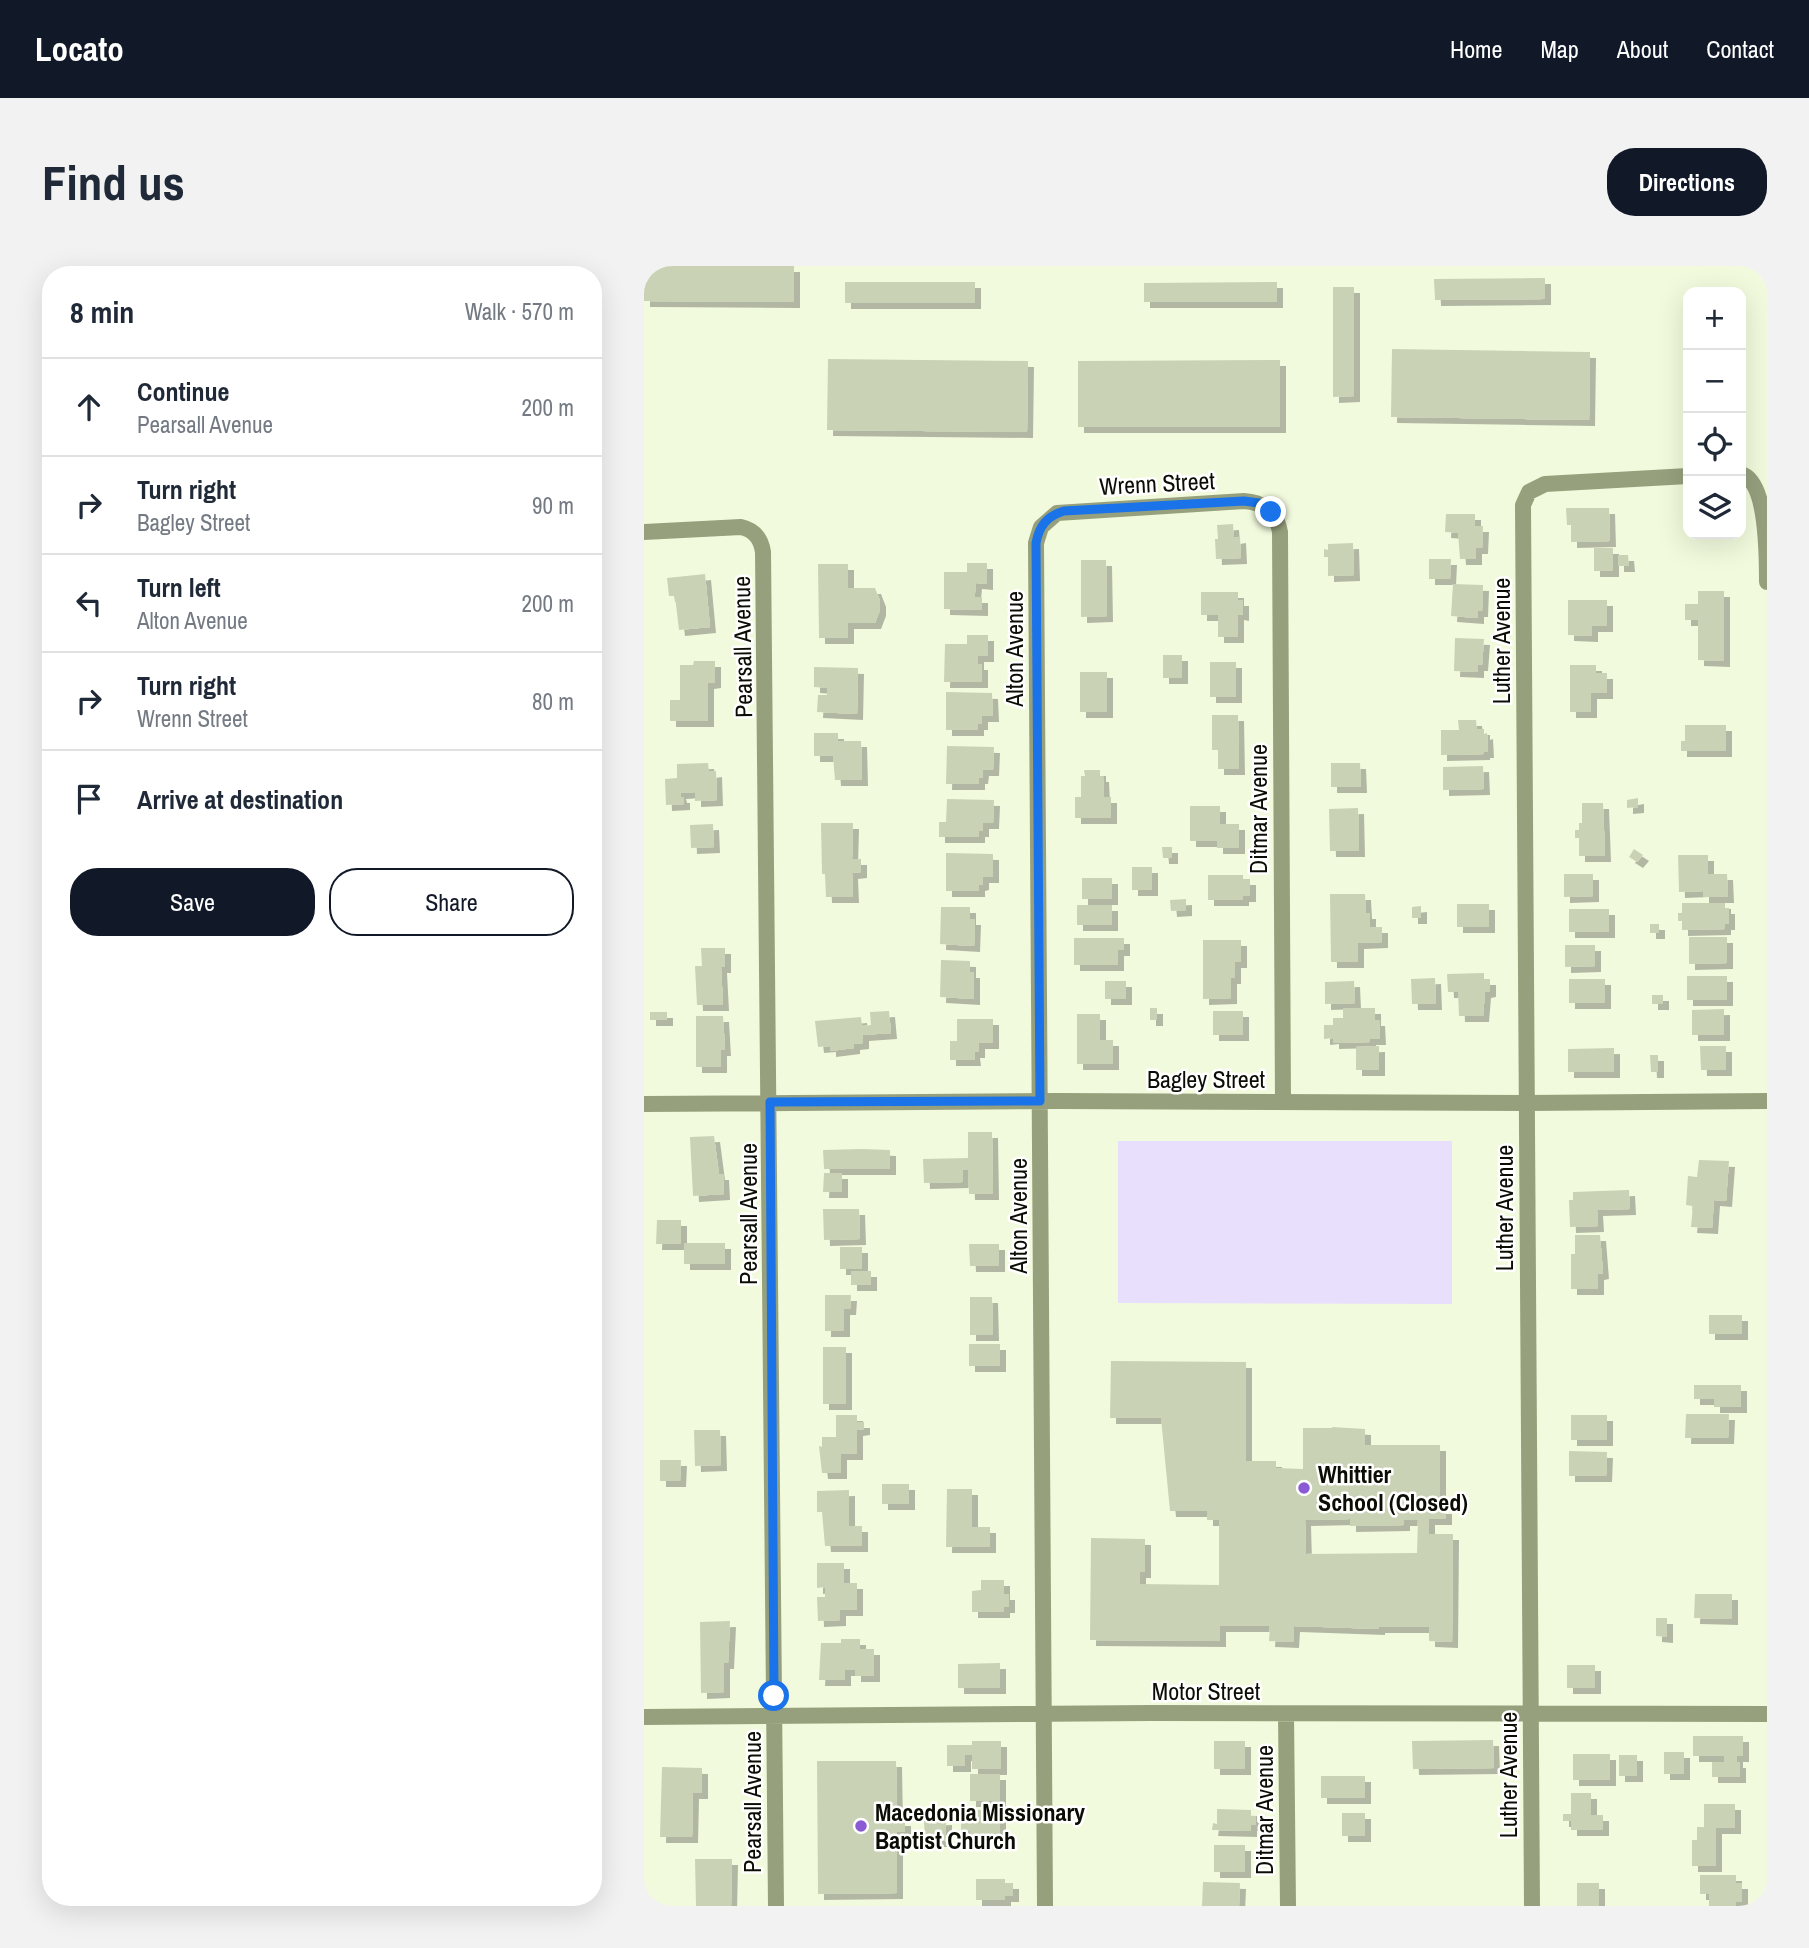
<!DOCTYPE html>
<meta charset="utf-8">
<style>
body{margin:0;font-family:"Archivo Narrow",sans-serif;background:#f2f2f3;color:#1f2937}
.controls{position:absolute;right:21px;top:21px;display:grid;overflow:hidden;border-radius:14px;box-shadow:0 7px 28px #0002}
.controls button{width:63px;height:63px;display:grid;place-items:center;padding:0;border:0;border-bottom:2px solid #e0e1e3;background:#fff;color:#1f2937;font:35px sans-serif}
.stop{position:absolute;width:21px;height:21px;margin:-16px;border:5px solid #1a73e8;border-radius:50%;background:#fff}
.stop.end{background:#1a73e8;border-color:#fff;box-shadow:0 2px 7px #0008}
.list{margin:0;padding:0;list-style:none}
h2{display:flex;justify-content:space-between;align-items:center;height:91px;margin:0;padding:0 28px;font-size:30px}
h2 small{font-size:23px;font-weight:400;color:#747a83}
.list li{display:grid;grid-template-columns:46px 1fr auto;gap:21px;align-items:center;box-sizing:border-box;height:98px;padding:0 28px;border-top:2px solid #e0e1e3}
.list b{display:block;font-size:26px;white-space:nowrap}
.list p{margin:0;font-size:23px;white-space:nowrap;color:#747a83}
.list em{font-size:23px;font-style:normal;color:#747a83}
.actions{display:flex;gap:14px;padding:21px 28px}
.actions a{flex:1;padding:16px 0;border:2px solid #111827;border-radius:28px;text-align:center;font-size:24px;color:#111827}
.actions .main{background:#111827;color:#fff}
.icon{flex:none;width:38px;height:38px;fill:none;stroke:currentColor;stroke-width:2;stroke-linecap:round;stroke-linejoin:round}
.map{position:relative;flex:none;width:1123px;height:1640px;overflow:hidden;border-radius:28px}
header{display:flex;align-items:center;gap:42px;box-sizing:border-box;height:98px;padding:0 35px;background:#111827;color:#fff}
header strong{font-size:33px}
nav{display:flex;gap:38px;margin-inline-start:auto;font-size:24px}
.intro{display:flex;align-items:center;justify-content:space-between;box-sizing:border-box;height:168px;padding:0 42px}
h1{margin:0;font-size:49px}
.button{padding:18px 32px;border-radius:28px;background:#111827;color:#fff;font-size:24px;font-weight:700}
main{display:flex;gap:42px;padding:0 42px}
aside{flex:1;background:#fff;border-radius:28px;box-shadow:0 7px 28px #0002}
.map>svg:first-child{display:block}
</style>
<header>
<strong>Locato</strong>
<nav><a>Home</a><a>Map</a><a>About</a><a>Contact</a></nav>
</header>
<div class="intro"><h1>Find us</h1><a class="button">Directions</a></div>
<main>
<aside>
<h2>8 min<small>Walk · 570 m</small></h2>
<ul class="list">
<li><svg class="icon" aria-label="ahead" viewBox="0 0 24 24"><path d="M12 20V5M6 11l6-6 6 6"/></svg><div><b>Continue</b><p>Pearsall Avenue</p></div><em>200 m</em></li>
<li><svg class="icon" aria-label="right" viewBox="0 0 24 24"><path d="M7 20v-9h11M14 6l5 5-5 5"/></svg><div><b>Turn right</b><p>Bagley Street</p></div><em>90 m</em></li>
<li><svg class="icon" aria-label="left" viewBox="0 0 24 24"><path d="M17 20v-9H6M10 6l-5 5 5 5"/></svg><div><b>Turn left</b><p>Alton Avenue</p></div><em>200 m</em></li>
<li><svg class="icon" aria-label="right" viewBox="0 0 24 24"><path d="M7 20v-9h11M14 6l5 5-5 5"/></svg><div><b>Turn right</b><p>Wrenn Street</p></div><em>80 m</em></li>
<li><svg class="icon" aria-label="arrive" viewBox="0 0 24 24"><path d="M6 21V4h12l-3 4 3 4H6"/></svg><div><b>Arrive at destination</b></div></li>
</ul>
<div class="actions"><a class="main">Save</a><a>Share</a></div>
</aside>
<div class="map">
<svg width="1123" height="1640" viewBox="0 0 1123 1640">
<defs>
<filter id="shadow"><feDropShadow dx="6" dy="6" stdDeviation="0" flood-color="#0004"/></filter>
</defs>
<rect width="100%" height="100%" fill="#f2fadd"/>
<path fill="#e7dffb" d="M 474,875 L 808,875 L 808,1038 L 474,1037 Z"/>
<path fill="#cad2b5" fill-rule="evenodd" filter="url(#shadow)" d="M 0,0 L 150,0 L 150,36 L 0,35 Z
M 901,12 L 901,33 L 791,34 L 790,13 Z
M 201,16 L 331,16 L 331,37 L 201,37 Z
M 633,16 L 633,36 L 500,36 L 500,17 Z
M 689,21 L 710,21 L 710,130 L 689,131 Z
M 748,83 L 946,86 L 945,154 L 747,151 Z
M 184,93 L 384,95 L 383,166 L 183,164 Z
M 636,94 L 636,161 L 434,161 L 434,95 Z
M 922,242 L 965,242 L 966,275 L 927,276 L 927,259 L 923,259 Z
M 802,248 L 831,248 L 831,260 L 839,260 L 838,282 L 832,282 L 832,293 L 816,293 L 814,267 L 801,266 Z
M 589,258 L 590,272 L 596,271 L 597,292 L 572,293 L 571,273 L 574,273 L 573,259 Z
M 709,277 L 710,309 L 684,310 L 684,291 L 680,291 L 680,283 L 684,284 L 684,278 Z
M 950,282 L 969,282 L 969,305 L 950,305 Z
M 974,289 L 984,289 L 985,300 L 974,300 Z
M 785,293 L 807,293 L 806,313 L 785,313 Z
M 437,294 L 462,294 L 463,350 L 437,351 Z
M 323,297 L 343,297 L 343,318 L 332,317 L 331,327 L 331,331 L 338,331 L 338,344 L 300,343 L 300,306 L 323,306 Z
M 174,298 L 204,298 L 204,322 L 231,322 L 236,335 L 236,344 L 231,357 L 204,357 L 204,372 L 175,372 Z
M 61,308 L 66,361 L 35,364 L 31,330 L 25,330 L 23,312 Z
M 809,318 L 839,319 L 838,345 L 834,345 L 834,352 L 807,350 Z
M 1054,325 L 1080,325 L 1080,395 L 1054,394 L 1054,354 L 1041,354 L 1041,338 L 1054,338 Z
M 557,326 L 594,326 L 594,334 L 599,334 L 599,349 L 594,348 L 594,371 L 574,371 L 574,349 L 557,349 Z
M 924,334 L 963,334 L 963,360 L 948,360 L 948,370 L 924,369 Z
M 323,369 L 344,369 L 344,390 L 334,390 L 334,398 L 338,398 L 338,416 L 300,416 L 301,378 L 323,378 Z
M 811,372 L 840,373 L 838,399 L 834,399 L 834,406 L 810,405 Z
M 519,389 L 538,389 L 538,412 L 519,412 Z
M 50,395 L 71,395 L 71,416 L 64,417 L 64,455 L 26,455 L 26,434 L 36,434 L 36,399 L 49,399 Z
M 566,396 L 592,396 L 592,431 L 566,431 Z
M 926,399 L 952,399 L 952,407 L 963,407 L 963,427 L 947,427 L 947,446 L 926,446 Z
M 170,401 L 214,402 L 213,448 L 173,446 L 174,429 L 183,429 L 183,422 L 170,421 Z
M 436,406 L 463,406 L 463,446 L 436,446 Z
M 302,426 L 348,427 L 349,450 L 338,450 L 338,458 L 334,458 L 334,464 L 302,464 Z
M 568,449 L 594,449 L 595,503 L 574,503 L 574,484 L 568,484 Z
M 814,454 L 832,454 L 833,463 L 840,463 L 840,468 L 843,467 L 844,486 L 840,486 L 840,488 L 797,489 L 797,464 L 815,464 Z
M 1041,459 L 1082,459 L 1082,485 L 1037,485 L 1037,475 L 1041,475 Z
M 170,467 L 194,467 L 194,475 L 217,475 L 218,514 L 191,514 L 189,490 L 170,490 Z
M 303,480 L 350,481 L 349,504 L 339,504 L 338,512 L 335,512 L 335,518 L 302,518 Z
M 64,497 L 65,506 L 72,505 L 73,534 L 51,535 L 51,526 L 36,527 L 37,531 L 40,531 L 40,538 L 22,539 L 21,513 L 33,512 L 33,498 Z
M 687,497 L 716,497 L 717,521 L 687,521 Z
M 839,500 L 840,523 L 799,524 L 799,501 Z
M 440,504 L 456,504 L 456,510 L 459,510 L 460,531 L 467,531 L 467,552 L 431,552 L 431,531 L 437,531 L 437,510 L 441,510 Z
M 994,532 L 994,541 L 983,542 L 983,534 Z
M 303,533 L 350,534 L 349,557 L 339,557 L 339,565 L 335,565 L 335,571 L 295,571 L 295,556 L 302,556 Z
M 938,537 L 959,537 L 961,590 L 935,590 L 935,572 L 931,572 L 931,564 L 935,564 L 935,557 L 938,557 Z
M 546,540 L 576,540 L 576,558 L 595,558 L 595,582 L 573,582 L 573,575 L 546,575 Z
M 714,542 L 715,585 L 686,585 L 685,543 Z
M 177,557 L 209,557 L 208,593 L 217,593 L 217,606 L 208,607 L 209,631 L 182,631 L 181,608 L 178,608 Z
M 69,558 L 70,581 L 47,582 L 46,559 Z
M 518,581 L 528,581 L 528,592 L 519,592 Z
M 990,583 L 999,589 L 993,596 L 985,591 Z
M 302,587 L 349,588 L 349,611 L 339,611 L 339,618 L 335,619 L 335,625 L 302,625 Z
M 1034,589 L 1064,589 L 1064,608 L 1083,608 L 1084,631 L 1059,631 L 1059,625 L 1035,626 Z
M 488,601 L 508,601 L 508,624 L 488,624 Z
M 920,608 L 949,608 L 949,630 L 920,631 Z
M 564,609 L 599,609 L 599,613 L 606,613 L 606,630 L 599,630 L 599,634 L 564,634 Z
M 438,612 L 468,612 L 468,633 L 438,633 Z
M 686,628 L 721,628 L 722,647 L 726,647 L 726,661 L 738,661 L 738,676 L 714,677 L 714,696 L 687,696 Z
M 542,633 L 542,644 L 527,645 L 526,634 Z
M 1038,637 L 1081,637 L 1081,642 L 1085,642 L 1085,658 L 1081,658 L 1081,663 L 1038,664 L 1038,655 L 1034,655 L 1034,647 L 1038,647 Z
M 813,638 L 845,638 L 845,661 L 813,661 Z
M 433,639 L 468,639 L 468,659 L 433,659 Z
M 777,640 L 777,652 L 768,652 L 768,641 Z
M 297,641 L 326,641 L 326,653 L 331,653 L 330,680 L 296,678 Z
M 925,643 L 965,643 L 965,666 L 925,666 Z
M 1006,658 L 1015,658 L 1015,667 L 1006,667 Z
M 1045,671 L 1083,671 L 1083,697 L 1045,698 Z
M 430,672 L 480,672 L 480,684 L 474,684 L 474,699 L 430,699 Z
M 559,674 L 597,674 L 597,696 L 591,696 L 591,712 L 587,712 L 587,732 L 559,733 Z
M 921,679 L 951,679 L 951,700 L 921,701 Z
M 57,682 L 81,682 L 81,701 L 77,701 L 79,739 L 53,739 L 51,700 L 58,700 Z
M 297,694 L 326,695 L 326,706 L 330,706 L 330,733 L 296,731 Z
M 840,707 L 840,713 L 846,713 L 846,725 L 841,726 L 839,750 L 815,750 L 814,726 L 804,726 L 803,708 Z
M 1043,710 L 1083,710 L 1083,734 L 1043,734 Z
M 791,712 L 792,738 L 768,738 L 767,713 Z
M 925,713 L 961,713 L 961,737 L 925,737 Z
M 461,715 L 482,715 L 482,733 L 461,733 Z
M 710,715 L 711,737 L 681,738 L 681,716 Z
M 1008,729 L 1019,729 L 1019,738 L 1008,738 Z
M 506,742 L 513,742 L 513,754 L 506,754 Z
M 699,742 L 731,742 L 731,754 L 735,754 L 736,773 L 726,773 L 726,776 L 689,777 L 689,772 L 680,773 L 680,759 L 689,759 L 689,752 L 699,752 Z
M 1080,743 L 1080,769 L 1048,769 L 1048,744 Z
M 245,745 L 247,767 L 219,769 L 219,777 L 210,778 L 210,782 L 186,785 L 186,780 L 174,781 L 171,755 L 217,751 L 218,760 L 227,759 L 226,746 Z
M 569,745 L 599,745 L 599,769 L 569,769 Z
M 6,746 L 23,746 L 23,754 L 6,754 Z
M 433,748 L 456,748 L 456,774 L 469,774 L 469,798 L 433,798 Z
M 52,750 L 79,750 L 81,784 L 77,784 L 77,801 L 52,801 Z
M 313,753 L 349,753 L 349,777 L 335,777 L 335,786 L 330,786 L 331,794 L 306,794 L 306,775 L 313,775 Z
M 735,780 L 735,804 L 712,804 L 712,781 Z
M 1056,780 L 1082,780 L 1082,804 L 1057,804 Z
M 970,782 L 970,806 L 924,806 L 924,783 Z
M 1006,789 L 1014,789 L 1014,806 L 1007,806 Z
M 324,866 L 348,866 L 349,928 L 325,928 L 324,904 L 319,904 L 319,916 L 280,917 L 279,893 L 324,892 Z
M 70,870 L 75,908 L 79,908 L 80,928 L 49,930 L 46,871 Z
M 218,883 L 246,884 L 246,903 L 180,903 L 179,884 Z
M 1055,894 L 1085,895 L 1082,935 L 1070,934 L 1068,962 L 1047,961 L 1049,940 L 1042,939 L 1044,910 L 1053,911 Z
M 180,907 L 198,907 L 198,926 L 179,926 Z
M 985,924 L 986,943 L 953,944 L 954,960 L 926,961 L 925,934 L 929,934 L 929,926 Z
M 179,943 L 215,943 L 216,973 L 180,974 Z
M 13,954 L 37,954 L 37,978 L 12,978 Z
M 931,969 L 956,969 L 959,1007 L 954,1008 L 954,1023 L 927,1023 L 927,988 L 931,988 Z
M 40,977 L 81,977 L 81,998 L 40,998 Z
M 325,978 L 355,978 L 355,1000 L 326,1000 Z
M 196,981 L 218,981 L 218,1003 L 196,1003 Z
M 207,1005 L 227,1005 L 227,1019 L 207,1019 Z
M 181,1029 L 207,1029 L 206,1043 L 200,1043 L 200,1065 L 181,1065 Z
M 326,1031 L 348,1031 L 349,1069 L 326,1069 Z
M 1065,1049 L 1098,1049 L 1098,1068 L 1065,1068 Z
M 325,1078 L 356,1078 L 356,1100 L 325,1100 Z
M 179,1081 L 202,1081 L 202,1138 L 179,1138 Z
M 467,1095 L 602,1096 L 602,1195 L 632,1195 L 632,1202 L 659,1203 L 659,1162 L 688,1162 L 688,1161 L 721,1163 L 721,1179 L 796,1179 L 796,1242 L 802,1242 L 802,1253 L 785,1253 L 785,1268 L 809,1268 L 808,1376 L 785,1375 L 785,1361 L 735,1361 L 735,1363 L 650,1360 L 649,1376 L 625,1375 L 626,1360 L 576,1360 L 576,1375 L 446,1374 L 447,1272 L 501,1273 L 501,1306 L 496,1306 L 496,1318 L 575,1319 L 575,1254 L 563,1254 L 563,1245 L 526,1245 L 517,1152 L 466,1152 ZM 706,1253 L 706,1260 L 760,1259 L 760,1254 L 774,1254 L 773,1287 L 662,1288 L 661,1254 Z
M 1050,1119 L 1097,1119 L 1097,1141 L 1070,1141 L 1070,1133 L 1050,1133 Z
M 1042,1148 L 1085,1148 L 1084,1172 L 1041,1172 Z
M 192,1149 L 213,1149 L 213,1156 L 220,1156 L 220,1163 L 213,1164 L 213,1188 L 197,1188 L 197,1207 L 178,1207 L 175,1180 L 178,1181 L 178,1171 L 192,1171 Z
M 927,1149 L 963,1149 L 963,1174 L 927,1174 Z
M 50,1164 L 76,1164 L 77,1199 L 51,1200 Z
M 925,1185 L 963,1186 L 962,1210 L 925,1210 Z
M 16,1194 L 37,1194 L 36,1215 L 16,1215 Z
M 238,1218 L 265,1218 L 265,1238 L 238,1238 Z
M 303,1223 L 328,1223 L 328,1261 L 346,1261 L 346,1281 L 302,1281 Z
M 205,1224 L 205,1260 L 218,1260 L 218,1280 L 181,1280 L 178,1246 L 173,1246 L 173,1225 Z
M 173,1297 L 200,1297 L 200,1317 L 213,1317 L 213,1344 L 196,1344 L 196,1354 L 174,1355 L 173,1331 L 181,1331 L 181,1321 L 173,1322 Z
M 337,1314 L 360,1314 L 360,1328 L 365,1328 L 365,1341 L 360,1341 L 360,1346 L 328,1346 L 328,1325 L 337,1324 Z
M 1051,1328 L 1088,1328 L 1088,1353 L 1050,1352 Z
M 1012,1352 L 1023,1352 L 1023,1371 L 1012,1370 Z
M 86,1355 L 84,1397 L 80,1397 L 80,1426 L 57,1427 L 56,1356 Z
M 197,1373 L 216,1373 L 216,1383 L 230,1383 L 230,1410 L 211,1410 L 211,1404 L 201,1404 L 201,1414 L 175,1414 L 177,1377 L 197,1377 Z
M 356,1397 L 356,1422 L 314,1422 L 314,1398 Z
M 923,1399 L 951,1399 L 951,1422 L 923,1422 Z
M 1049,1470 L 1099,1470 L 1099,1490 L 1093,1490 L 1093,1496 L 1096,1496 L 1096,1511 L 1068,1511 L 1068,1496 L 1080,1496 L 1080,1490 L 1049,1490 Z
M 849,1474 L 850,1502 L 769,1503 L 768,1475 Z
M 328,1475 L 357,1475 L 357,1503 L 328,1503 L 328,1489 L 321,1489 L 321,1500 L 303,1500 L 303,1479 L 328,1479 Z
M 570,1475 L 601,1475 L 601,1503 L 570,1503 Z
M 1020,1486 L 1040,1486 L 1040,1508 L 1020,1508 Z
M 929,1488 L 966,1488 L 966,1514 L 929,1514 Z
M 975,1489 L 993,1489 L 993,1510 L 975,1510 Z
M 173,1495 L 252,1495 L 253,1554 L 261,1554 L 261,1566 L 253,1566 L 253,1627 L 174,1628 Z
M 18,1501 L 58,1502 L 58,1527 L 49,1527 L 48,1571 L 16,1571 Z
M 326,1508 L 356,1508 L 356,1535 L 326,1535 Z
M 677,1510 L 721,1510 L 721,1532 L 677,1532 Z
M 927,1527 L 947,1527 L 947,1549 L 959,1549 L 959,1564 L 927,1564 L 927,1555 L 919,1555 L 919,1548 L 927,1548 Z
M 1060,1538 L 1091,1538 L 1091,1562 L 1072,1562 L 1072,1600 L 1048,1600 L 1048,1574 L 1053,1574 L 1053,1561 L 1060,1561 Z
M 573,1543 L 607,1544 L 607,1550 L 612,1550 L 612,1559 L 607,1559 L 607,1565 L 568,1564 L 569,1557 L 573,1558 Z
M 326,1544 L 356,1544 L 356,1571 L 326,1571 L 326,1565 L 317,1565 L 317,1547 L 326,1547 Z
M 698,1547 L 721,1547 L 721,1570 L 698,1570 Z
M 302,1553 L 302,1575 L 281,1575 L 280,1554 Z
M 570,1579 L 601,1579 L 601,1606 L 570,1606 Z
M 51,1593 L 88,1593 L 87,1640 L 52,1640 Z
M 1056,1609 L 1092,1609 L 1092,1617 L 1098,1617 L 1098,1636 L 1092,1636 L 1092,1640 L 1065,1640 L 1065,1628 L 1056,1628 Z
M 332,1613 L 361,1613 L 361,1617 L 369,1617 L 369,1630 L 361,1630 L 361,1634 L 332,1634 Z
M 559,1616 L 596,1617 L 595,1640 L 558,1640 Z
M 933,1617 L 955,1617 L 955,1640 L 933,1640 Z"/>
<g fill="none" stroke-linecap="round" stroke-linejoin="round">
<path stroke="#97a07d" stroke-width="16" d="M 1097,208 C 1123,215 1123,287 1123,316
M 0,266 L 97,261 C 110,264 117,272 119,286 L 132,1640
M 0,838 L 414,835 L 883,837 L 1123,835
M 642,1448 L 644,1640
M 0,1451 L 508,1447 L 1123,1448
M 401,1640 L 392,277 L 397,261 L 413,247 L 600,235 C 619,236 633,247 636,266 L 639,835
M 888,1640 L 879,239 L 885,226 L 901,218 L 1044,210"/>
</g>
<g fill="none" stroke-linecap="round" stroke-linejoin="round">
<path stroke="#1a73e8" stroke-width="9" d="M 130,1430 L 126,836 L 396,835 L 392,277 C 395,260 403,250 420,245 L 600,235 L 615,237 L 627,246"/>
</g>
<g fill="#8a5bd4" stroke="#fff" stroke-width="2.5">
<circle cx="660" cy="1222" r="7"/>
<circle cx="217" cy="1560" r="7"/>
</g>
<g text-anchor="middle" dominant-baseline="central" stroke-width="5" stroke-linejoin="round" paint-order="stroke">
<g font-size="24" fill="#0b0d04" stroke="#fff">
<text transform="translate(513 217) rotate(-3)">Wrenn Street</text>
<text transform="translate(857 375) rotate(-90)">Luther Avenue</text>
<text transform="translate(98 381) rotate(-91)">Pearsall Avenue</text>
<text transform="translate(370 383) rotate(-90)">Alton Avenue</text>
<text transform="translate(614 543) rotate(-90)">Ditmar Avenue</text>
<text x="562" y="813">Bagley Street</text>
<text transform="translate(860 942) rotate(-90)">Luther Avenue</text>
<text transform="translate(104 948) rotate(-90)">Pearsall Avenue</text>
<text transform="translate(374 950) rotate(-90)">Alton Avenue</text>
<text x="562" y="1425">Motor Street</text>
<text transform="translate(864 1509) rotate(-90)">Luther Avenue</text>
<text transform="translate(108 1536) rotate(-90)">Pearsall Avenue</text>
<text transform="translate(620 1544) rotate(-90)">Ditmar Avenue</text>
</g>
<g font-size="24" font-weight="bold" fill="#0b0d04" stroke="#fff" text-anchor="start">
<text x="674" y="1208">Whittier<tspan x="674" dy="28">School (Closed)</tspan></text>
<text x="231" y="1546">Macedonia Missionary<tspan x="231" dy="28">Baptist Church</tspan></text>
</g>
</g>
</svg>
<div class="controls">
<button>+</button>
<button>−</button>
<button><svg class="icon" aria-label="locate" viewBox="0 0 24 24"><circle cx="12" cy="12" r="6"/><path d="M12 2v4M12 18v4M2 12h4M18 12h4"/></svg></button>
<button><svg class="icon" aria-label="layers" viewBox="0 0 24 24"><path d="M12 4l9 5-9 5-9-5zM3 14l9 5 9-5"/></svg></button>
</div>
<div class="stop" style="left:130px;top:1430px"></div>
<div class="stop end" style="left:627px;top:246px"></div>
</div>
</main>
